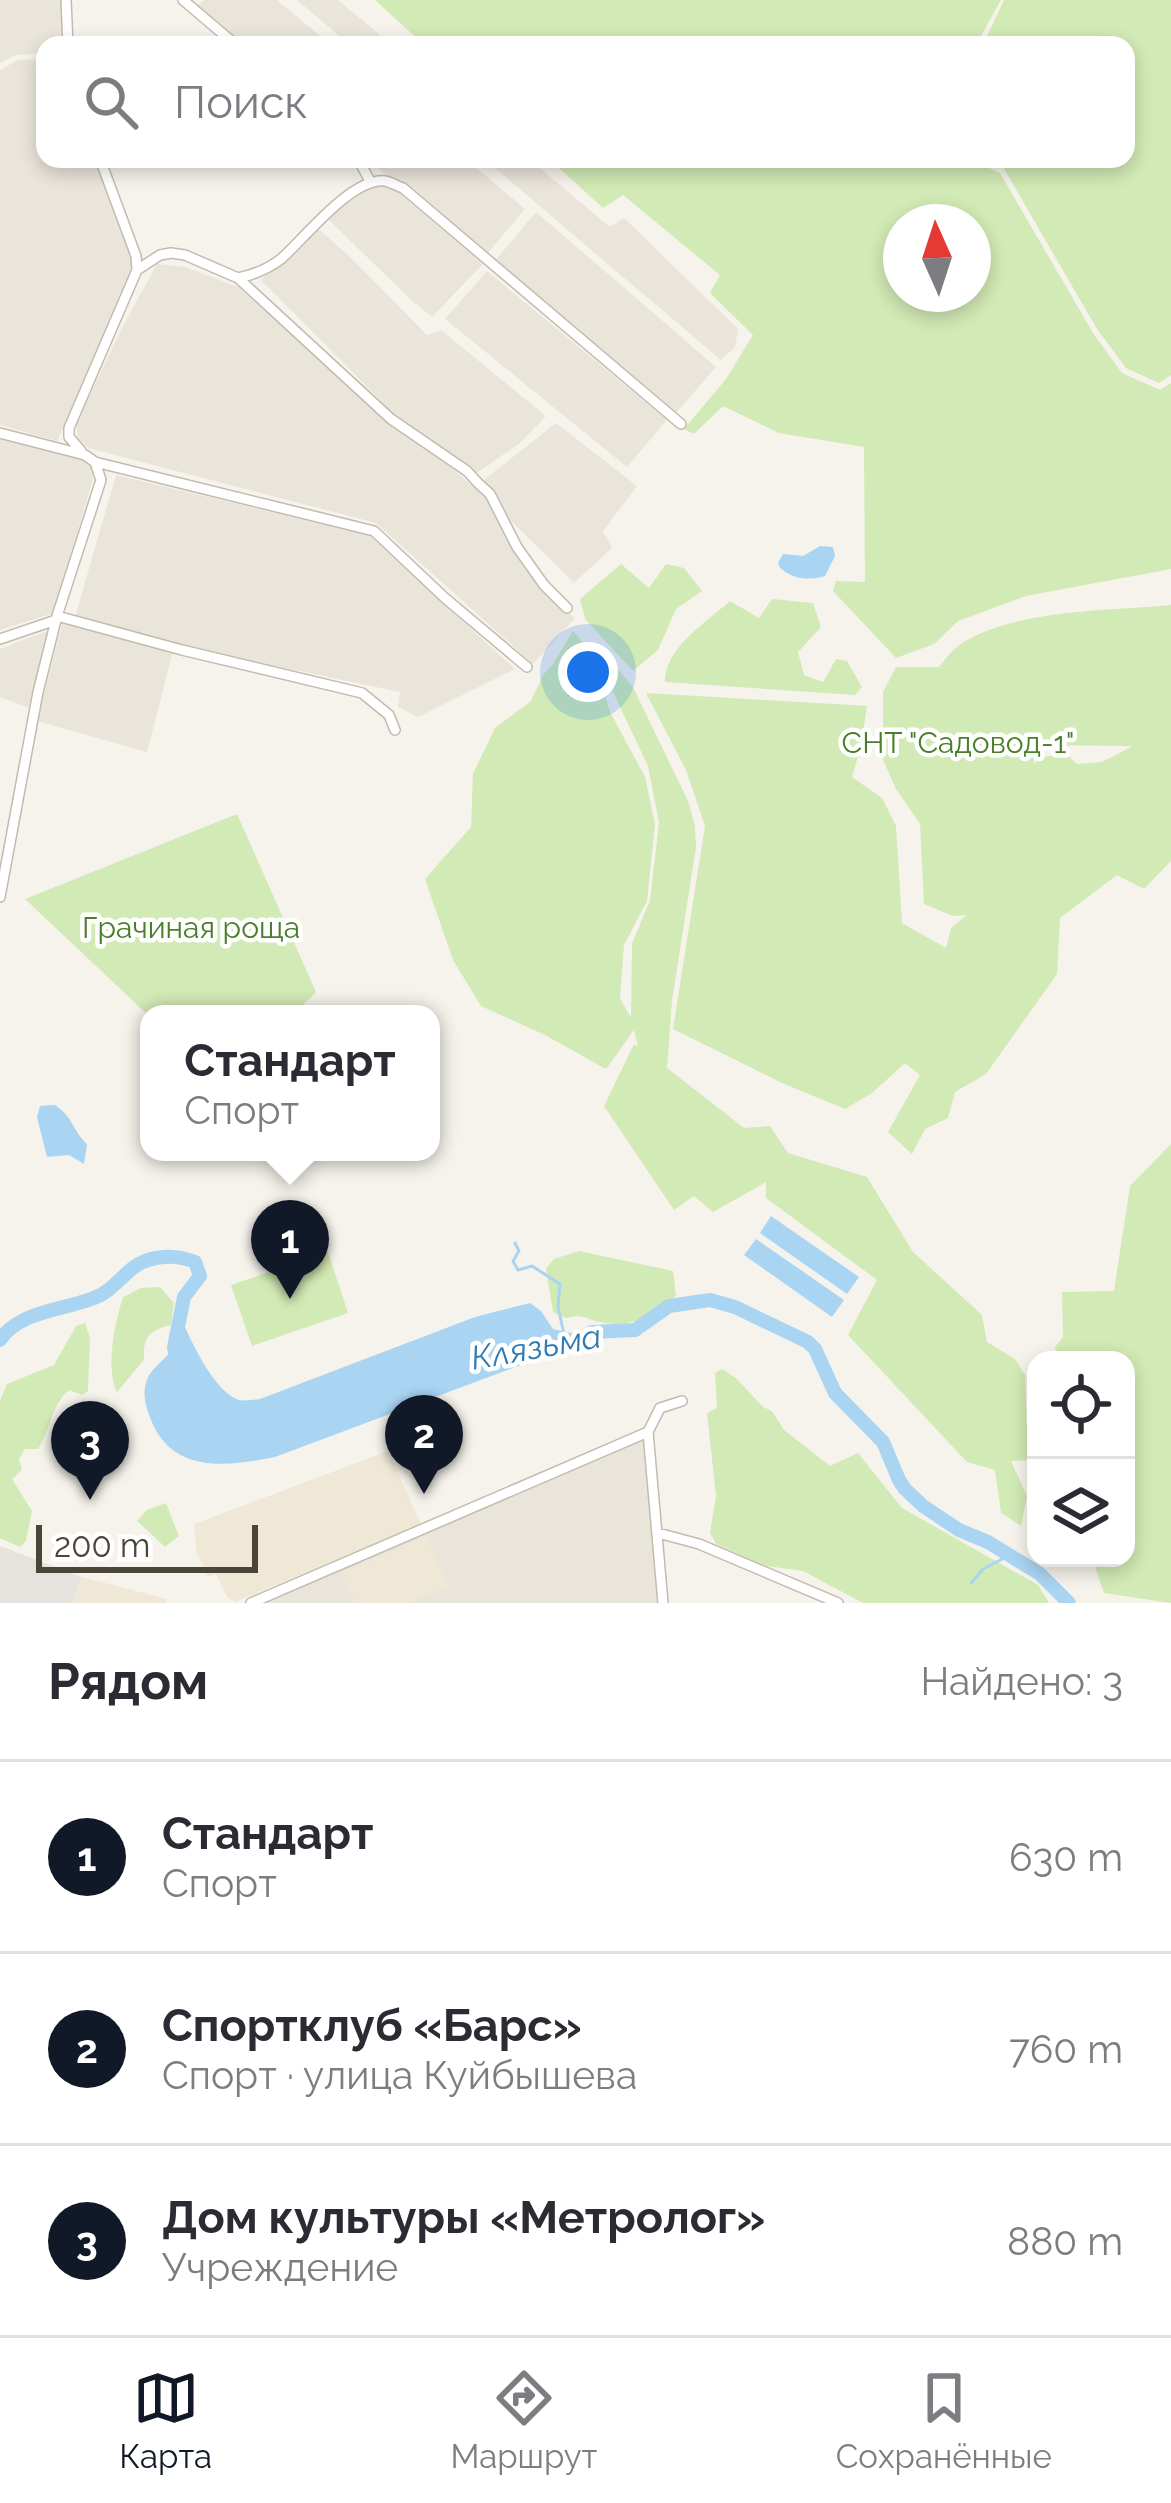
<!DOCTYPE html>
<html lang="ru">
<meta charset="utf-8">
<style>
body{margin:0;font-family:Raleway,sans-serif;background:#f7f7f7;color:#2b2b33}
.controls{position:absolute;right:36px;bottom:36px;display:grid;overflow:hidden;border-radius:24px;box-shadow:0 6px 18px #0003}
.controls button{width:108px;height:108px;display:grid;place-items:center;padding:0;border:0;border-bottom:3px solid #e1e1e2;background:#fff;color:#2b2b33;font:60px sans-serif}
.compass{position:absolute;left:883px;top:204px;width:108px;height:108px;border-radius:50%;background:#fff;box-shadow:0 6px 18px #0003;rotate:357deg}
.scale{position:absolute;left:36px;bottom:30px;width:222px;box-sizing:border-box;padding-left:12px;border:6px solid #4b4439;border-top:0;font-size:33px;line-height:42px;white-space:nowrap;color:#4b4439;-webkit-text-stroke:9px #fff;paint-order:stroke}
.you{position:absolute;left:588px;top:672px;width:42px;height:42px;margin:-30px;border:9px solid #fff;border-radius:50%;background:#1a73e8;box-shadow:0 0 0 18px #1a73e833}
.badge{display:grid;place-items:center;width:78px;height:78px;border-radius:50%;background:#111827;color:#fff;font-size:39px;font-weight:700}
.pin{position:absolute;translate:-50% -99px;filter:drop-shadow(0 3px 6px #0008)}
.pin::after{content:'';position:absolute;top:63px;width:42px;height:36px;background:inherit;clip-path:polygon(0 0,100% 0,50% 100%)}
.popup{position:absolute;left:140px;top:1005px;width:300px;height:156px;box-sizing:border-box;display:grid;place-content:center;border-radius:24px;background:#fff;filter:drop-shadow(0 3px 9px #0005);font-size:39px;white-space:nowrap;color:#7c7c81}
.popup b{font-size:45px;color:#2b2b33}
.popup::after{content:'';position:absolute;left:50%;top:100%;margin-left:-24px;border:24px solid transparent;border-top-color:#fff}
.list{margin:0;padding:0;list-style:none}
h2{display:flex;justify-content:space-between;align-items:center;height:156px;margin:0;padding:0 48px;font-size:51px}
h2 small{font-size:39px;font-weight:400;color:#7c7c81}
.list li{display:grid;grid-template-columns:78px 1fr auto;gap:36px;align-items:center;box-sizing:border-box;height:192px;padding:0 48px;border-top:3px solid #e1e1e2}
.list b{display:block;font-size:45px;white-space:nowrap}
.list p{margin:0;font-size:39px;white-space:nowrap;color:#7c7c81}
.list em{font-size:39px;font-style:normal;color:#7c7c81}
.icon{flex:none;width:66px;height:66px;fill:none;stroke:currentColor;stroke-width:2;stroke-linecap:round;stroke-linejoin:round}
.map{position:relative;flex:none;width:1171px;height:1603px;overflow:hidden}
.search{position:absolute;background:#fff;box-shadow:0 6px 18px #0003;left:36px;right:36px;top:36px;height:132px;display:flex;align-items:center;gap:30px;box-sizing:border-box;padding:0 42px;border-radius:24px;color:#7c7c81;font-size:45px}
.sheet{height:732px;background:#fff}
nav{display:flex;justify-content:space-around;align-items:center;box-sizing:border-box;height:168px;border-top:3px solid #e1e1e2;background:#fff;font-size:33px;color:#7c7c81}
nav a{display:grid;justify-items:center;gap:6px}
nav .on{color:#111827}
.map>svg:first-child{display:block}
</style>
<div class="map">
<svg width="1171" height="1603" viewBox="0 0 1171 1603">
<rect width="100%" height="100%" fill="#f6f3ec"/>
<path fill="#eae5da" d="M 0,0 L 62,0 L 64,45 L 45,45 L 45,53 L 16,55 L 0,63 Z
M 205,0 L 277,0 L 331,45 L 238,45 L 195,7 Z
M 297,0 L 338,0 L 392,45 L 350,45 Z
M 45,59 L 45,159 L 95,159 L 129,250 L 133,268 L 125,291 L 57,441 L 0,425 L 0,70 L 18,60 Z
M 367,159 L 466,159 L 525,209 L 485,256 Z
M 484,159 L 529,159 L 610,227 L 624,218 L 738,329 L 735,347 L 721,360 Z
M 375,185 L 390,185 L 483,264 L 432,317 L 411,300 L 327,218 L 353,198 Z
M 536,212 L 716,367 L 674,415 L 494,262 Z
M 316,227 L 349,256 L 427,335 L 441,330 L 546,416 L 520,443 L 474,475 L 393,413 L 261,280 Z
M 157,264 L 185,267 L 238,287 L 396,429 L 448,465 L 485,497 L 545,594 L 575,618 L 533,664 L 376,523 L 88,448 L 78,438 L 76,424 L 122,328 Z
M 487,271 L 667,420 L 627,467 L 445,319 Z
M 556,423 L 637,486 L 603,531 L 612,548 L 574,583 L 504,514 L 484,480 Z
M 0,439 L 86,460 L 95,472 L 54,613 L 0,630 Z
M 116,475 L 370,536 L 515,669 L 418,717 L 398,707 L 400,692 L 189,648 L 75,617 Z
M 63,621 L 173,651 L 147,752 L 37,721 Z
M 47,631 L 29,708 L 0,697 L 0,649 Z
M 636,1441 L 643,1441 L 648,1450 L 658,1603 L 259,1603 Z"/>
<path fill="#e6e2dd" d="M 0,1546 L 82,1577 L 72,1603 L 0,1603 Z"/>
<path fill="#efe8d6" d="M 388,1451 L 421,1524 L 235,1602 L 227,1597 L 216,1574 L 208,1577 L 196,1551 L 194,1524 Z
M 426,1536 L 448,1586 L 409,1603 L 355,1603 L 342,1573 Z
M 82,1577 L 167,1599 L 166,1603 L 72,1603 Z"/>
<path fill="#d2eab5" fill-rule="evenodd" d="M 375,0 L 1001,0 L 976,45 L 424,45 Z
M 1004,0 L 1171,0 L 1171,375 L 1159,383 L 1126,368 L 1097,329 L 1003,167 L 984,159 L 1126,159 L 1126,45 L 983,45 Z
M 549,159 L 969,159 L 1000,173 L 1093,333 L 1122,373 L 1160,390 L 1171,383 L 1171,569 L 1026,596 L 958,621 L 934,644 L 896,658 L 833,591 L 836,581 L 865,582 L 864,447 L 779,433 L 723,406 L 694,434 L 684,429 L 726,379 L 753,335 L 710,293 L 720,275 L 623,195 L 603,208 ZM 901,222 L 973,222 L 973,294 L 901,294 Z
M 621,564 L 649,588 L 666,564 L 684,568 L 702,591 L 676,609 L 658,650 L 633,671 L 585,619 L 580,599 Z
M 772,599 L 813,603 L 821,627 L 798,652 L 804,675 L 823,682 L 836,659 L 847,661 L 862,687 L 855,695 L 665,682 C 665,647 707,622 730,601 L 759,618 Z
M 1171,605 L 1171,861 L 1144,889 L 1117,875 L 1060,918 L 1057,974 L 986,1074 L 955,1092 L 948,1118 L 925,1129 L 912,1154 L 888,1132 L 920,1075 L 905,1063 L 872,1093 L 845,1109 L 782,1083 L 673,1029 L 705,826 L 686,770 L 646,693 L 867,706 L 861,746 L 852,777 L 882,798 L 896,826 L 902,923 L 946,948 L 951,928 L 967,915 L 953,916 L 924,904 L 920,824 L 896,789 L 883,760 L 883,692 L 896,667 L 939,667 C 945,660 951,651 958,646 C 1010,609 1108,611 1171,605 ZM 1034,745 L 1130,746 L 1131,747 L 1102,762 L 1077,764 L 1065,753 L 1038,758 L 1034,764 Z
M 573,631 L 593,654 L 610,712 L 645,777 L 655,824 L 647,901 L 624,945 L 620,998 L 631,1018 L 632,944 L 650,900 L 659,823 L 648,766 L 611,688 L 603,652 L 633,687 L 688,801 L 695,826 L 696,847 L 672,1001 L 667,1068 L 744,1128 L 770,1126 L 788,1153 L 867,1177 L 913,1252 L 982,1315 L 987,1342 L 1015,1359 L 1025,1375 L 1028,1460 L 1011,1461 L 1027,1496 L 1021,1526 L 1001,1513 L 995,1470 L 967,1462 L 848,1335 L 877,1280 L 766,1198 L 766,1182 L 713,1212 L 694,1196 L 674,1210 L 604,1106 L 634,1044 L 638,1047 L 634,1030 L 606,1069 L 545,1035 L 481,1006 L 453,960 L 425,879 L 471,827 L 473,774 L 495,728 L 531,701 L 543,675 L 553,664 Z
M 237,814 L 316,992 L 294,1014 L 149,1014 L 149,1016 L 25,899 Z
M 1171,1144 L 1171,1603 L 1104,1593 L 1092,1558 L 1126,1558 L 1126,1360 L 1059,1360 L 1055,1347 L 1063,1337 L 1062,1292 L 1114,1291 L 1130,1186 Z
M 579,1251 L 673,1271 L 676,1296 C 653,1314 634,1328 604,1323 C 588,1320 583,1313 566,1318 L 553,1312 L 546,1269 L 554,1259 Z
M 328,1252 L 348,1313 L 252,1346 L 231,1285 Z
M 160,1287 L 174,1303 L 171,1325 C 148,1331 143,1337 144,1360 L 117,1392 C 105,1368 115,1322 123,1297 L 141,1288 Z
M 85,1323 L 90,1338 L 88,1391 L 82,1395 L 69,1390 C 51,1405 51,1429 38,1449 L 25,1449 L 19,1459 L 22,1470 L 12,1479 L 32,1511 L 26,1541 L 20,1547 L 0,1538 L 0,1400 L 7,1384 L 54,1365 L 76,1326 Z
M 722,1369 L 736,1378 L 763,1407 L 772,1411 L 784,1430 L 830,1466 L 858,1453 L 902,1508 L 1038,1585 L 1049,1603 L 863,1603 L 803,1571 L 767,1566 L 716,1544 L 710,1533 L 716,1496 L 707,1413 L 717,1408 L 715,1373 Z
M 166,1503 L 179,1536 L 165,1547 L 137,1521 L 147,1510 Z"/>
<path fill="#a9d4f2" d="M 820,546 L 833,547 L 835,556 L 825,576 C 808,581 793,579 780,568 L 778,563 L 783,554 L 803,556 Z
M 55,1105 C 74,1118 72,1130 87,1144 L 84,1164 L 69,1155 L 47,1157 L 37,1117 L 40,1106 Z
M 771,1216 L 859,1277 L 847,1294 L 760,1233 Z
M 756,1239 L 844,1300 L 832,1317 L 744,1255 Z
M 530,1303 L 541,1311 L 553,1329 L 571,1333 L 607,1329 L 582,1342 L 275,1457 C 229,1466 173,1475 151,1420 C 147,1410 142,1395 146,1383 C 150,1367 167,1360 174,1346 C 178,1338 179,1326 181,1318 C 191,1341 214,1392 239,1400 C 243,1401 255,1400 260,1399 L 475,1317 Z"/>
<g fill="none" stroke-linecap="round" stroke-linejoin="round">
<path stroke="#a9d4f2" stroke-width="3" d="M 515,1243 L 519,1251 L 513,1261 L 518,1270 L 532,1266 L 560,1284 L 558,1307 L 564,1334
M 971,1583 L 983,1569 L 1010,1555"/>
<path stroke="#a9d4f2" stroke-width="14" d="M 592,1332 L 635,1330 L 669,1306 L 710,1300 L 735,1307 L 808,1342 L 815,1349 L 835,1393 L 883,1442 L 899,1480 L 905,1489 L 923,1506 L 959,1530 L 988,1542 L 1040,1574 L 1069,1603
M 0,1340 C 19,1311 64,1310 94,1298 C 115,1291 127,1266 148,1260 C 163,1255 181,1256 195,1262 L 200,1276 L 184,1297 L 174,1347 L 176,1359"/>
<defs>
<path id="minor" d="M 66,0 L 68,45
M 183,0 L 236,45
M 358,159 L 371,183
M 137,270 L 160,255 L 171,253 L 185,255 L 238,278 L 391,419 L 467,471 L 478,483 L 490,494 L 517,547 L 544,585 L 567,608
M 238,278 C 253,275 269,268 281,259 C 304,239 352,177 385,181 C 391,182 397,186 403,188 L 681,424
M 0,433 L 85,455 L 95,462 L 101,480 L 57,616 L 38,692 L 0,897
M 81,451 L 69,437 L 69,428 L 137,270 L 136,256 L 100,159
M 95,462 L 374,531 L 445,598 L 527,667
M 57,616 L 182,650 L 362,693 L 389,715 L 395,730
M 0,639 L 56,620
M 658,1533 L 699,1544 L 838,1603
M 251,1603 L 648,1432
M 663,1603 L 648,1432 L 660,1408 L 682,1401"/>
</defs>
<use href="#minor" stroke="#c2bbae" stroke-width="12"/>
<use href="#minor" stroke="#fff" stroke-width="9"/>
</g>
<g text-anchor="middle" dominant-baseline="central" stroke-width="9" stroke-linejoin="round" paint-order="stroke">
<g font-size="30" fill="#4a7f2a" stroke="#fff">
<text x="958" y="742">СНТ "Садовод-1"</text>
<text x="191" y="927">Грачиная роща</text>
</g>
<g font-size="33" font-style="italic" fill="#2e7ab2" stroke="#fff">
<text transform="translate(536 1347) rotate(-10)">Клязьма</text>
</g>
</g>
</svg>
<div class="controls">
<button><svg class="icon" aria-label="locate" viewBox="0 0 24 24"><circle cx="12" cy="12" r="6"/><path d="M12 2v4M12 18v4M2 12h4M18 12h4"/></svg></button>
<button><svg class="icon" aria-label="layers" viewBox="0 0 24 24"><path d="M12 4l9 5-9 5-9-5zM3 14l9 5 9-5"/></svg></button>
</div>
<svg class="compass" viewBox="-18 -18 36 36"><path d="M0-13l5 13h-10z" fill="#e53935"/><path d="M0 13l5-13h-10z" fill="#7c7c81"/></svg>
<div class="scale">200 m</div>
<div class="you"></div>
<div class="pin badge" style="left:290px;top:1299px">1</div>
<div class="popup"><b>Стандарт</b>Спорт</div>
<div class="pin badge" style="left:424px;top:1494px">2</div>
<div class="pin badge" style="left:90px;top:1500px">3</div>
<div class="search"><svg class="icon" aria-label="search" viewBox="0 0 24 24"><circle cx="10" cy="10" r="6"/><path d="M15 15l6 6"/></svg>Поиск</div>
</div>
<section class="sheet">
<h2>Рядом<small>Найдено: 3</small></h2>
<ul class="list">
<li><span class="badge">1</span><div><b>Стандарт</b><p>Спорт</p></div><em>630 m</em></li>
<li><span class="badge">2</span><div><b>Спортклуб «Барс»</b><p>Спорт · улица Куйбышева</p></div><em>760 m</em></li>
<li><span class="badge">3</span><div><b>Дом культуры «Метролог»</b><p>Учреждение</p></div><em>880 m</em></li>
</ul>
</section>
<nav>
<a class="on"><svg class="icon" aria-label="map" viewBox="0 0 24 24"><path d="M3 6l6-2 6 2 6-2v14l-6 2-6-2-6 2zM9 4v14M15 6v14"/></svg>Карта</a>
<a><svg class="icon" aria-label="directions" viewBox="0 0 24 24"><path d="M12 3l9 9-9 9-9-9zM9 14v-3h6M13 9l2 2-2 2"/></svg>Маршрут</a>
<a><svg class="icon" aria-label="saved" viewBox="0 0 24 24"><path d="M7 4h10v16l-5-4-5 4z"/></svg>Сохранённые</a>
</nav>
